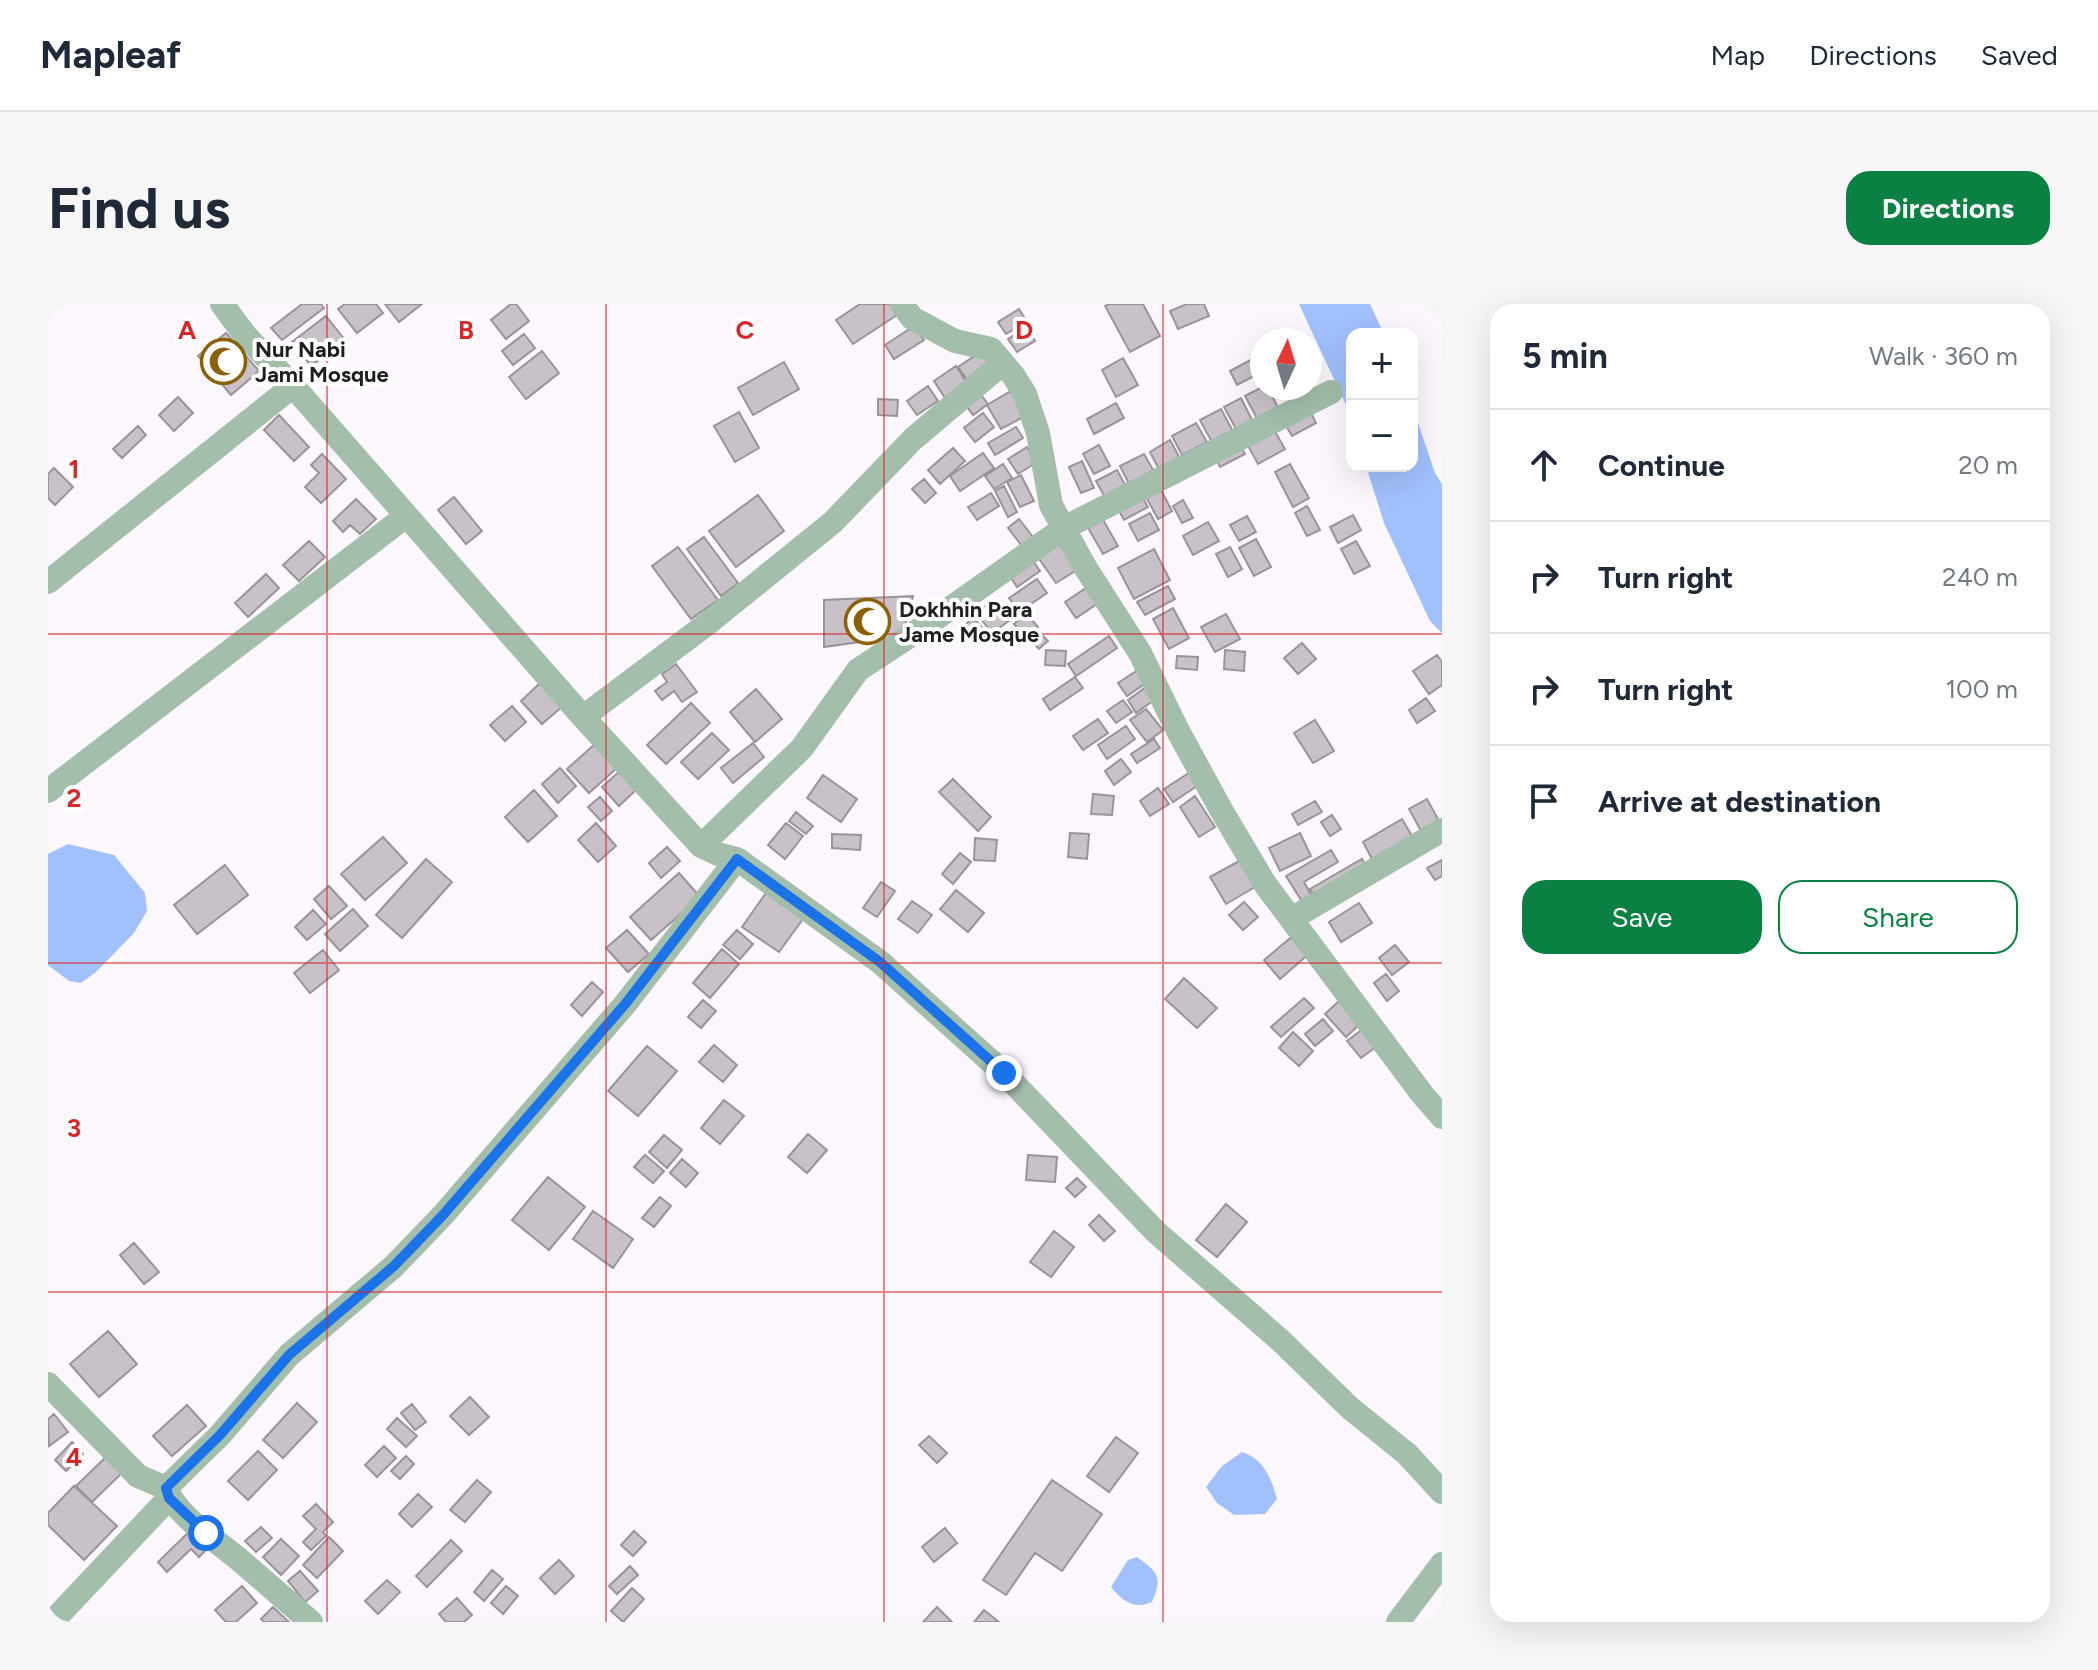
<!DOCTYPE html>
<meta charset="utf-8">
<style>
body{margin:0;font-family:Figtree,sans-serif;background:#f6f6f7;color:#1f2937}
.controls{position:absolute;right:24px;top:24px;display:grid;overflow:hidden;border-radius:16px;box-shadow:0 8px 32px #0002}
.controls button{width:72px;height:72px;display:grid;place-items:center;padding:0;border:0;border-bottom:2px solid #e0e1e3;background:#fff;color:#1f2937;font:40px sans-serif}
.compass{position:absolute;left:1202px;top:24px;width:72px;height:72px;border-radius:50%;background:#fff;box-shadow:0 8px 32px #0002;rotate:4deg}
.stop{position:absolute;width:24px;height:24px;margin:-18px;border:6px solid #1a73e8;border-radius:50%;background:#fff}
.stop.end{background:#1a73e8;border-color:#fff;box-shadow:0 2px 8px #0008}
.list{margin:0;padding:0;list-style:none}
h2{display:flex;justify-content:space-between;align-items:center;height:104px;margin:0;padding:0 32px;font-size:34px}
h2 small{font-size:26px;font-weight:400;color:#747a83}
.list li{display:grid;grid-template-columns:52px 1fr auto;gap:24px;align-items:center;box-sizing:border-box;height:112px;padding:0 32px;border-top:2px solid #e0e1e3}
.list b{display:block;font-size:30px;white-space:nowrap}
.list em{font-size:26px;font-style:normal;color:#747a83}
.actions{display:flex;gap:16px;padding:24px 32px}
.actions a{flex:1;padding:18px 0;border:2px solid #0b8043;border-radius:24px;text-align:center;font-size:28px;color:#0b8043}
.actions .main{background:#0b8043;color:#fff}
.icon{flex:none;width:44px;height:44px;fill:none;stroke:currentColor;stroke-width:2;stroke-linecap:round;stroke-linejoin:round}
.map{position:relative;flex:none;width:1394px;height:1318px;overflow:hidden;border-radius:24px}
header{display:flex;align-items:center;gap:48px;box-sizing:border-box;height:112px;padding:0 40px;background:#fff;border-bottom:2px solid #e0e1e3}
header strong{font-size:38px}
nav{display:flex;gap:44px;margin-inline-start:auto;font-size:28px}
.intro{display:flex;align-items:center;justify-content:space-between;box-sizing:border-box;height:192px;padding:0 48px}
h1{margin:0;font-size:56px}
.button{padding:20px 36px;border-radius:24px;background:#0b8043;color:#fff;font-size:28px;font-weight:700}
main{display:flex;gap:48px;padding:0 48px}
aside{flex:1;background:#fff;border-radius:24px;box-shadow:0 8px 32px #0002}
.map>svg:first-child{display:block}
</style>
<header>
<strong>Mapleaf</strong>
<nav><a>Map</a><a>Directions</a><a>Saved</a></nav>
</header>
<div class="intro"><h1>Find us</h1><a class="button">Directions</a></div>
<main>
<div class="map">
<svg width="1394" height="1318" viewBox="0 0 1394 1318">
<rect width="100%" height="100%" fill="#fcf6fd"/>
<path fill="#a1c1fd" d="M 1251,0 L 1322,0 L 1336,30 L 1304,30 L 1304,114 Z
M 1364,101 L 1387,169 L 1394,180 L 1394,329 L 1382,317 L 1336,219 L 1318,162 L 1364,162 Z
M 20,540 L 66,551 L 97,589 L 99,607 L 86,629 L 48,668 L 33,679 L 21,677 L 0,661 L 0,550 Z
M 1194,1148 C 1216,1155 1223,1174 1229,1195 L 1217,1210 L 1186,1211 L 1169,1199 L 1158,1183 L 1174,1162 Z
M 1089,1253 C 1110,1268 1115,1273 1104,1298 C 1087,1306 1074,1297 1063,1283 L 1080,1256 Z"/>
<path fill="#c8c2c8" stroke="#9a949a" stroke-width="2" d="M 254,0 L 273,0 L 276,4 L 234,36 L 223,24 Z
M 297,0 L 328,0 L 335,9 L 309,29 L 290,5 Z
M 337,0 L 374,0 L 351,18 Z
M 463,0 L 468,0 L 481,17 L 458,35 L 443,16 Z
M 812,0 L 850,0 L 855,7 L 805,40 L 788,16 Z
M 1061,0 L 1095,0 L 1112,32 L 1082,48 L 1057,2 Z
M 1139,0 L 1156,0 L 1161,12 L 1130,25 L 1122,7 Z
M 971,5 L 979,18 L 958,30 L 950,18 Z
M 278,12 L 297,36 L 263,62 L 244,38 Z
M 866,22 L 876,36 L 846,55 L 837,41 Z
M 978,23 L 987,37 L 969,48 L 960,35 Z
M 178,29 L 211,67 L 183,91 L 150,52 Z
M 476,30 L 487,44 L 465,61 L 454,47 Z
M 494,47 L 511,69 L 478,95 L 461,73 Z
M 934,47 L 943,61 L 920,77 L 910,63 Z
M 1214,50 L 1214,68 L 1189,81 L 1182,67 Z
M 1075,54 L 1090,81 L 1068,93 L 1054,66 Z
M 736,58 L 751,85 L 705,111 L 690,84 Z
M 908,62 L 921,82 L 899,97 L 886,77 Z
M 880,82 L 890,97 L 869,111 L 859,97 Z
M 1214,83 L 1220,84 L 1232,107 L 1211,118 L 1197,92 Z
M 928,84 L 940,100 L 925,111 L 914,96 Z
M 963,87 L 977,112 L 953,125 L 939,101 Z
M 130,93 L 145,109 L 126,127 L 111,111 Z
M 1193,94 L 1204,116 L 1188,125 L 1176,103 Z
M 830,95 L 850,96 L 849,112 L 830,111 Z
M 1068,99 L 1076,114 L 1046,130 L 1039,115 Z
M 1173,105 L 1187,131 L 1166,142 L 1152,116 Z
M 1262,107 L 1268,119 L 1244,132 L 1237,120 Z
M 691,108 L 711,144 L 687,158 L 666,122 Z
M 935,109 L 946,123 L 927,138 L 916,124 Z
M 231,111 L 261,143 L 246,157 L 216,126 Z
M 1148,119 L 1159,138 L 1134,151 L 1124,132 Z
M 90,122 L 98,131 L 74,154 L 65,145 Z
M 968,123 L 975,134 L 947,151 L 940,139 Z
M 1225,124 L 1237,145 L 1210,160 L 1198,138 Z
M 1122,136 L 1134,158 L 1113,169 L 1102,148 Z
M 1190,137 L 1197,150 L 1172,163 L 1166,150 Z
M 1051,141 L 1062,162 L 1046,170 L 1035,150 Z
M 979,143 L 989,158 L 970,170 L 960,155 Z
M 905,144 L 917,157 L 892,180 L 880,166 Z
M 935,149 L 946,164 L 912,187 L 902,172 Z
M 274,150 L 298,175 L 273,199 L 257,183 L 271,169 L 263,161 Z
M 1096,150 L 1108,171 L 1083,184 L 1072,162 Z
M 1034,157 L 1046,184 L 1033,189 L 1021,163 Z
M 955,160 L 964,174 L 946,185 L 937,172 Z
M 1242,160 L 1261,194 L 1245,203 L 1227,168 Z
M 6,164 L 25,183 L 7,201 L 0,194 L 0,170 Z
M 1069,166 L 1080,186 L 1059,197 L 1048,177 Z
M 973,171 L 986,197 L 972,203 L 959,178 Z
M 876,175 L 888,189 L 877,199 L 864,185 Z
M 956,182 L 969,208 L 960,213 L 947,187 Z
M 1112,184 L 1124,207 L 1110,215 L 1097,191 Z
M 943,189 L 951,202 L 929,216 L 920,203 Z
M 1093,190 L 1100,203 L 1076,216 L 1069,203 Z
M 710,191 L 736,227 L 688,263 L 661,227 Z
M 406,193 L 434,227 L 418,240 L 390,206 Z
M 308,195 L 328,215 L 312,230 L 302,221 L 295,228 L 285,217 Z
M 1135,196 L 1145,214 L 1134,219 L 1125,202 Z
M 1259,202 L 1272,226 L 1259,232 L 1247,209 Z
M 1102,209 L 1111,226 L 1090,237 L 1081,220 Z
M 1305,211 L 1313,226 L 1290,239 L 1282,223 Z
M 1199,212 L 1208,228 L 1191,237 L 1182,221 Z
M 1054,214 L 1070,242 L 1055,250 L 1039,222 Z
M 971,215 L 985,233 L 974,242 L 960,224 Z
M 1160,218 L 1171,237 L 1145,251 L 1135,232 Z
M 656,233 L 690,279 L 673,292 L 639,245 Z
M 1208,235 L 1223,263 L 1206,272 L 1191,244 Z
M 261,237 L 277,253 L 251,277 L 235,261 Z
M 1308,237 L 1322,262 L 1306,270 L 1293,245 Z
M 1010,238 L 1029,266 L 1008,279 L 989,252 Z
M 630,243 L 670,296 L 643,315 L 604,262 Z
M 1182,243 L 1194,265 L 1180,273 L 1168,250 Z
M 1106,245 L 1122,276 L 1086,295 L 1070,264 Z
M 983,254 L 992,267 L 969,283 L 960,269 Z
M 218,270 L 231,284 L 200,313 L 187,299 Z
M 989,275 L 999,289 L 971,308 L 961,294 Z
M 1044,280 L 1055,296 L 1028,314 L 1017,298 Z
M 1120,282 L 1127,295 L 1097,311 L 1089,298 Z
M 865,292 L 854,332 L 776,343 L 776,296 Z
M 945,296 L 962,316 L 944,329 L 928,309 Z
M 1125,304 L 1141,334 L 1121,345 L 1105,315 Z
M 978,309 L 990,323 L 978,334 L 966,320 Z
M 1178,310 L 1192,335 L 1167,348 L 1153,323 Z
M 925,314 L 939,329 L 926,341 L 912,325 Z
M 991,328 L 1000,337 L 991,345 L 982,336 Z
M 1061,332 L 1069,344 L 1028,372 L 1020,360 Z
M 1254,339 L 1268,355 L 1250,370 L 1236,354 Z
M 998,346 L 1018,347 L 1017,362 L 997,361 Z
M 1177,346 L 1197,348 L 1196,367 L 1176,365 Z
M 1389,351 L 1394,358 L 1394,381 L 1381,390 L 1365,367 Z
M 1129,352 L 1150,353 L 1149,366 L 1128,364 Z
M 628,360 L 649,388 L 634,398 L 626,387 L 614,396 L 607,387 L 619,378 L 614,370 Z
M 1093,364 L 1101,377 L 1079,392 L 1070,379 Z
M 1027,373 L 1035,384 L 1002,406 L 995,395 Z
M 493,378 L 515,402 L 494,420 L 473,397 Z
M 1098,383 L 1106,396 L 1088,409 L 1080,396 Z
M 708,385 L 734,415 L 707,438 L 682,408 Z
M 1378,394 L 1387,407 L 1369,419 L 1361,406 Z
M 1075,396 L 1084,408 L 1068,419 L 1059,407 Z
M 643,399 L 662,419 L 618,460 L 599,441 Z
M 464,402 L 478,418 L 457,437 L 442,421 Z
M 1098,405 L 1115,426 L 1099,438 L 1082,416 Z
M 1050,415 L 1060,429 L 1035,446 L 1025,432 Z
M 1267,416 L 1286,447 L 1265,459 L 1246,429 Z
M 1078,422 L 1087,435 L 1059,455 L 1050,441 Z
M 664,429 L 681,446 L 650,475 L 633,458 Z
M 1106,435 L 1112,444 L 1089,459 L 1083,450 Z
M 705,439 L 716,453 L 685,479 L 673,464 Z
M 547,440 L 569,464 L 541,489 L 519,465 Z
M 1073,455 L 1083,468 L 1066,481 L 1057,467 Z
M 512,464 L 528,482 L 510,499 L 494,480 Z
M 572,467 L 589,485 L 571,502 L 554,483 Z
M 1144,467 L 1152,480 L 1125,498 L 1116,485 Z
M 775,471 L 809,495 L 793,518 L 759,494 Z
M 905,475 L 943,513 L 930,527 L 891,488 Z
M 1110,484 L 1121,500 L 1102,512 L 1092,497 Z
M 486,486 L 509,512 L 480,538 L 457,513 Z
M 1045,490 L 1066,492 L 1064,511 L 1043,510 Z
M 1147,492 L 1167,523 L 1151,533 L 1132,503 Z
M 552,493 L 564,507 L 553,517 L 540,503 Z
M 1379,495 L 1391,517 L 1373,527 L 1361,505 Z
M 1267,497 L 1274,508 L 1250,521 L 1244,510 Z
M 748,508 L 765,522 L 758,530 L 741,517 Z
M 1284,511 L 1293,525 L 1282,532 L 1273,518 Z
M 1354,515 L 1364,532 L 1324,555 L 1315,538 Z
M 548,519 L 568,542 L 550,558 L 530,536 Z
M 738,519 L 755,532 L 737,555 L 720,541 Z
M 1022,529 L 1041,530 L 1039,555 L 1020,553 Z
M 1252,529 L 1263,552 L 1232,567 L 1221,544 Z
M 784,530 L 813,531 L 812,546 L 784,544 Z
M 335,533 L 359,559 L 317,596 L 293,570 Z
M 927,534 L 949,536 L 947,557 L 926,556 Z
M 619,543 L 632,557 L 613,574 L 601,559 Z
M 1283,546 L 1290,558 L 1256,578 L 1264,593 L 1255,599 L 1238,572 Z
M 912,549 L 923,558 L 905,580 L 894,570 Z
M 378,555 L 404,578 L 354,634 L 328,611 Z
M 1314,555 L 1320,566 L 1269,596 L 1262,585 Z
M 1394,556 L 1394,572 L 1387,576 L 1379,564 Z
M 1191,557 L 1207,583 L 1178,600 L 1162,573 Z
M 177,561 L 200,591 L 149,630 L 126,601 Z
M 631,569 L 652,593 L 603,636 L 582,613 Z
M 833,578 L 847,587 L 829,613 L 815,604 Z
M 281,582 L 299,602 L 283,615 L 266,595 Z
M 908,586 L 936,609 L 920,628 L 892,605 Z
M 718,589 L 755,615 L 731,648 L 694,623 Z
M 864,597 L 884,611 L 870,629 L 850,615 Z
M 1196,598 L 1210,613 L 1195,626 L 1181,611 Z
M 1311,599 L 1324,619 L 1293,638 L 1281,618 Z
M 305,605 L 320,622 L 292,647 L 277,630 Z
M 265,606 L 278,620 L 259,636 L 247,623 Z
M 579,626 L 601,650 L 580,668 L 558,644 Z
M 689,626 L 705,640 L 692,655 L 675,641 Z
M 1246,631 L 1262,649 L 1232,675 L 1216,656 Z
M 1347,641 L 1361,658 L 1344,671 L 1331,654 Z
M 674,645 L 691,660 L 662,694 L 645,679 Z
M 275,646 L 291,666 L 262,689 L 246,669 Z
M 1338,670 L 1351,687 L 1339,697 L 1326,679 Z
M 1136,674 L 1169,704 L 1149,724 L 1117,695 Z
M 544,678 L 555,688 L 534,712 L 523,701 Z
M 1256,694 L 1266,704 L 1233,733 L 1223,723 Z
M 655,696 L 668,707 L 653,724 L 640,713 Z
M 1291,697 L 1312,720 L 1298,733 L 1277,710 Z
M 1275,715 L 1285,727 L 1267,742 L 1257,730 Z
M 1315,725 L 1328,743 L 1313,754 L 1299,737 Z
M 1245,728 L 1265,747 L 1251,762 L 1231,744 Z
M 666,741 L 689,761 L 675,778 L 651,758 Z
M 599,742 L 629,767 L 590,812 L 560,787 Z
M 676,796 L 696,812 L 672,840 L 653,824 Z
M 760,830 L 779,846 L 759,869 L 740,853 Z
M 616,831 L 634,846 L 619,864 L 601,848 Z
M 597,851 L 616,867 L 605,879 L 586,863 Z
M 980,851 L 1009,853 L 1007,878 L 978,876 Z
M 634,855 L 650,869 L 638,883 L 622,869 Z
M 500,873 L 537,903 L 501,946 L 464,916 Z
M 1029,874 L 1038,883 L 1027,893 L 1018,884 Z
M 612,893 L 623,902 L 606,923 L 594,914 Z
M 1178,900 L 1199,918 L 1169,953 L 1148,936 Z
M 545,907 L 585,935 L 565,964 L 525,935 Z
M 1051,911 L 1067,927 L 1056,937 L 1041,921 Z
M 1006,927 L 1026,943 L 1003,973 L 982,958 Z
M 86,939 L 111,968 L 96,980 L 72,951 Z
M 60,1027 L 89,1060 L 51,1093 L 22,1060 Z
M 422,1093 L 441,1113 L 421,1131 L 402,1112 Z
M 249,1099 L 269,1118 L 235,1154 L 215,1136 Z
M 364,1100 L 378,1118 L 367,1126 L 353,1109 Z
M 139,1101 L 158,1122 L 124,1152 L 105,1132 Z
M 6,1110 L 20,1128 L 1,1142 L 0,1115 Z
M 349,1114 L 369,1132 L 358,1143 L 339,1125 Z
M 881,1132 L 899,1149 L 889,1159 L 871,1141 Z
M 1068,1133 L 1090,1149 L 1061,1188 L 1039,1172 Z
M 24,1138 L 35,1150 L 18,1167 L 7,1156 Z
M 336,1142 L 348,1154 L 329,1173 L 317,1161 Z
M 210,1147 L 229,1166 L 200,1196 L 180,1177 Z
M 60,1151 L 76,1167 L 44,1198 L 28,1182 Z
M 358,1152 L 366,1160 L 352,1175 L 343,1167 Z
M 429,1176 L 443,1188 L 417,1218 L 402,1206 Z
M 1004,1176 L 1054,1210 L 1014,1267 L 987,1249 L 958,1291 L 935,1276 Z
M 26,1182 L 69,1222 L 36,1256 L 0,1221 L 0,1209 Z
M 370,1190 L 384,1203 L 364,1223 L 351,1210 Z
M 268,1200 L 285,1218 L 275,1228 L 278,1232 L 263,1246 L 255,1238 L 268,1225 L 255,1212 Z
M 213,1223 L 224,1234 L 208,1248 L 197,1237 Z
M 145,1224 L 163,1241 L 151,1253 L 143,1245 L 119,1268 L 110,1258 Z
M 897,1224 L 909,1239 L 886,1258 L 874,1243 Z
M 586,1227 L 598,1238 L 585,1252 L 573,1241 Z
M 281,1233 L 295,1247 L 269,1274 L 255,1261 Z
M 233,1235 L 251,1252 L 233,1271 L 215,1253 Z
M 403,1236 L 414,1247 L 379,1283 L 368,1272 Z
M 511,1256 L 526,1272 L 507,1290 L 492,1274 Z
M 582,1262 L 590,1271 L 569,1290 L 561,1282 Z
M 444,1266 L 455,1275 L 436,1297 L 426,1288 Z
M 252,1267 L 270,1287 L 257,1298 L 240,1277 Z
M 339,1276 L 352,1288 L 330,1310 L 317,1297 Z
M 194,1282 L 209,1299 L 188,1318 L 178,1318 L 167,1306 Z
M 458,1282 L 470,1292 L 455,1310 L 443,1299 Z
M 584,1284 L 596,1295 L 575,1318 L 563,1307 Z
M 409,1294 L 424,1311 L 416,1318 L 398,1318 L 391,1310 Z
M 225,1303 L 241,1318 L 216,1318 L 213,1315 Z
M 889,1303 L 904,1318 L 875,1318 Z
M 936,1306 L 951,1318 L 926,1318 Z"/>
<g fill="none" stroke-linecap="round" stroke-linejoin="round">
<path stroke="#a3beaa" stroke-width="24" d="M 174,0 L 197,31 L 245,82 L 535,413 L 653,542 L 670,550 L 689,555 L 832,658 L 956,769 L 1108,928 L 1232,1036 L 1302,1104 L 1359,1150 L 1394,1188
M 854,0 L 864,14 L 907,37 L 943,45 L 965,71 L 977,90 L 990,129 L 1003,201 L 1037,263 L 1092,349 L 1130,427 L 1172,504 L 1217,580 L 1374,790 L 1394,813
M 0,278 L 245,82
M 535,413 L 659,320 L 785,218 L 865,135 L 955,59
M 0,487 L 358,212
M 653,542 L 754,444 L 810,366 L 880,320 L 1016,224 L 1283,88
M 1243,615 L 1394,526
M 0,1080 L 90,1172 L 118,1184
M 4,1318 L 121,1194
M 263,1318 C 238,1296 213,1274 188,1253 C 166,1235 127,1210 118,1184 L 172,1131 L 241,1051 L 346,962 L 395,911 L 578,699 L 689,555
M 1350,1318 L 1394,1260"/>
</g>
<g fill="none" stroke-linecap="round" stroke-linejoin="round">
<path stroke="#1a73e8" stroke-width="10" d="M 158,1229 L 121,1194 L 118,1184 L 172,1131 L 241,1051 L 346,962 L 395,911 L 578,699 L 689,555 L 832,658 L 956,769"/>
</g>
<path fill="none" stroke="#d62828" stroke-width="2" stroke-opacity="0.55" d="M 279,0 L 279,1318M 558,0 L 558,1318M 836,0 L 836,1318M 1115,0 L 1115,1318M 0,330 L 1394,330M 0,659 L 1394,659M 0,988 L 1394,988"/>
<defs>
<symbol id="mosque-ring" viewBox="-11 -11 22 22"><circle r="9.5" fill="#fff" stroke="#8c6004" stroke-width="1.5"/><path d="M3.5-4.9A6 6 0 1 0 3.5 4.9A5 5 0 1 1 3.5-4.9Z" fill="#8c6004"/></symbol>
</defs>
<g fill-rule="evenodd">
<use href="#mosque-ring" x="150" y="32" width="51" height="51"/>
<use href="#mosque-ring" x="794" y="292" width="51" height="51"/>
</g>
<g text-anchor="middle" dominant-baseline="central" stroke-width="8" stroke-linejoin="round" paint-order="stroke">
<g font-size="22" font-weight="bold" fill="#201e20" stroke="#fff" text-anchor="start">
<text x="207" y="45">Nur Nabi<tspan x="207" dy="25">Jami Mosque</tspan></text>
<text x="851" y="305">Dokhhin Para<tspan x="851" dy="25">Jame Mosque</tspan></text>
</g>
</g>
<g font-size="26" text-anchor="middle" font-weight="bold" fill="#d62828" stroke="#fff" stroke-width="8" stroke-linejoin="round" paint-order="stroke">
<text x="139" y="35">A</text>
<text x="418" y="35">B</text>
<text x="697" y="35">C</text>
<text x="976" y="35">D</text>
<text x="26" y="174">1</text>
<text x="26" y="503">2</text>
<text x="26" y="833">3</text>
<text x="26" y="1162">4</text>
</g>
</svg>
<div class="controls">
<button>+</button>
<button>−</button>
</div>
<svg class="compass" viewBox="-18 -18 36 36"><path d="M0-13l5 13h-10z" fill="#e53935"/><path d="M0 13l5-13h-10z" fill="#747a83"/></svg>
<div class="stop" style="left:158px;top:1229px"></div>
<div class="stop end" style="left:956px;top:769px"></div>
</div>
<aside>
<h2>5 min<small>Walk · 360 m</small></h2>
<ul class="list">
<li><svg class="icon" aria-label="ahead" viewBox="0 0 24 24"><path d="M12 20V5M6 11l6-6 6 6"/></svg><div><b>Continue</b></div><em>20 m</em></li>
<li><svg class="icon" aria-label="right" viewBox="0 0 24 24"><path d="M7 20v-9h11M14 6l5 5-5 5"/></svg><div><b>Turn right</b></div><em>240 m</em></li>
<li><svg class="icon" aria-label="right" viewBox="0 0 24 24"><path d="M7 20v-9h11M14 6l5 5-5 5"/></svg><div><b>Turn right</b></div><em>100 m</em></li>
<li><svg class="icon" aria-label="arrive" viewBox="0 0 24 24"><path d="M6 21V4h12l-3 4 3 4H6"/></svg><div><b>Arrive at destination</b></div></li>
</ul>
<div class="actions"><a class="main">Save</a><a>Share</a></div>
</aside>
</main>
